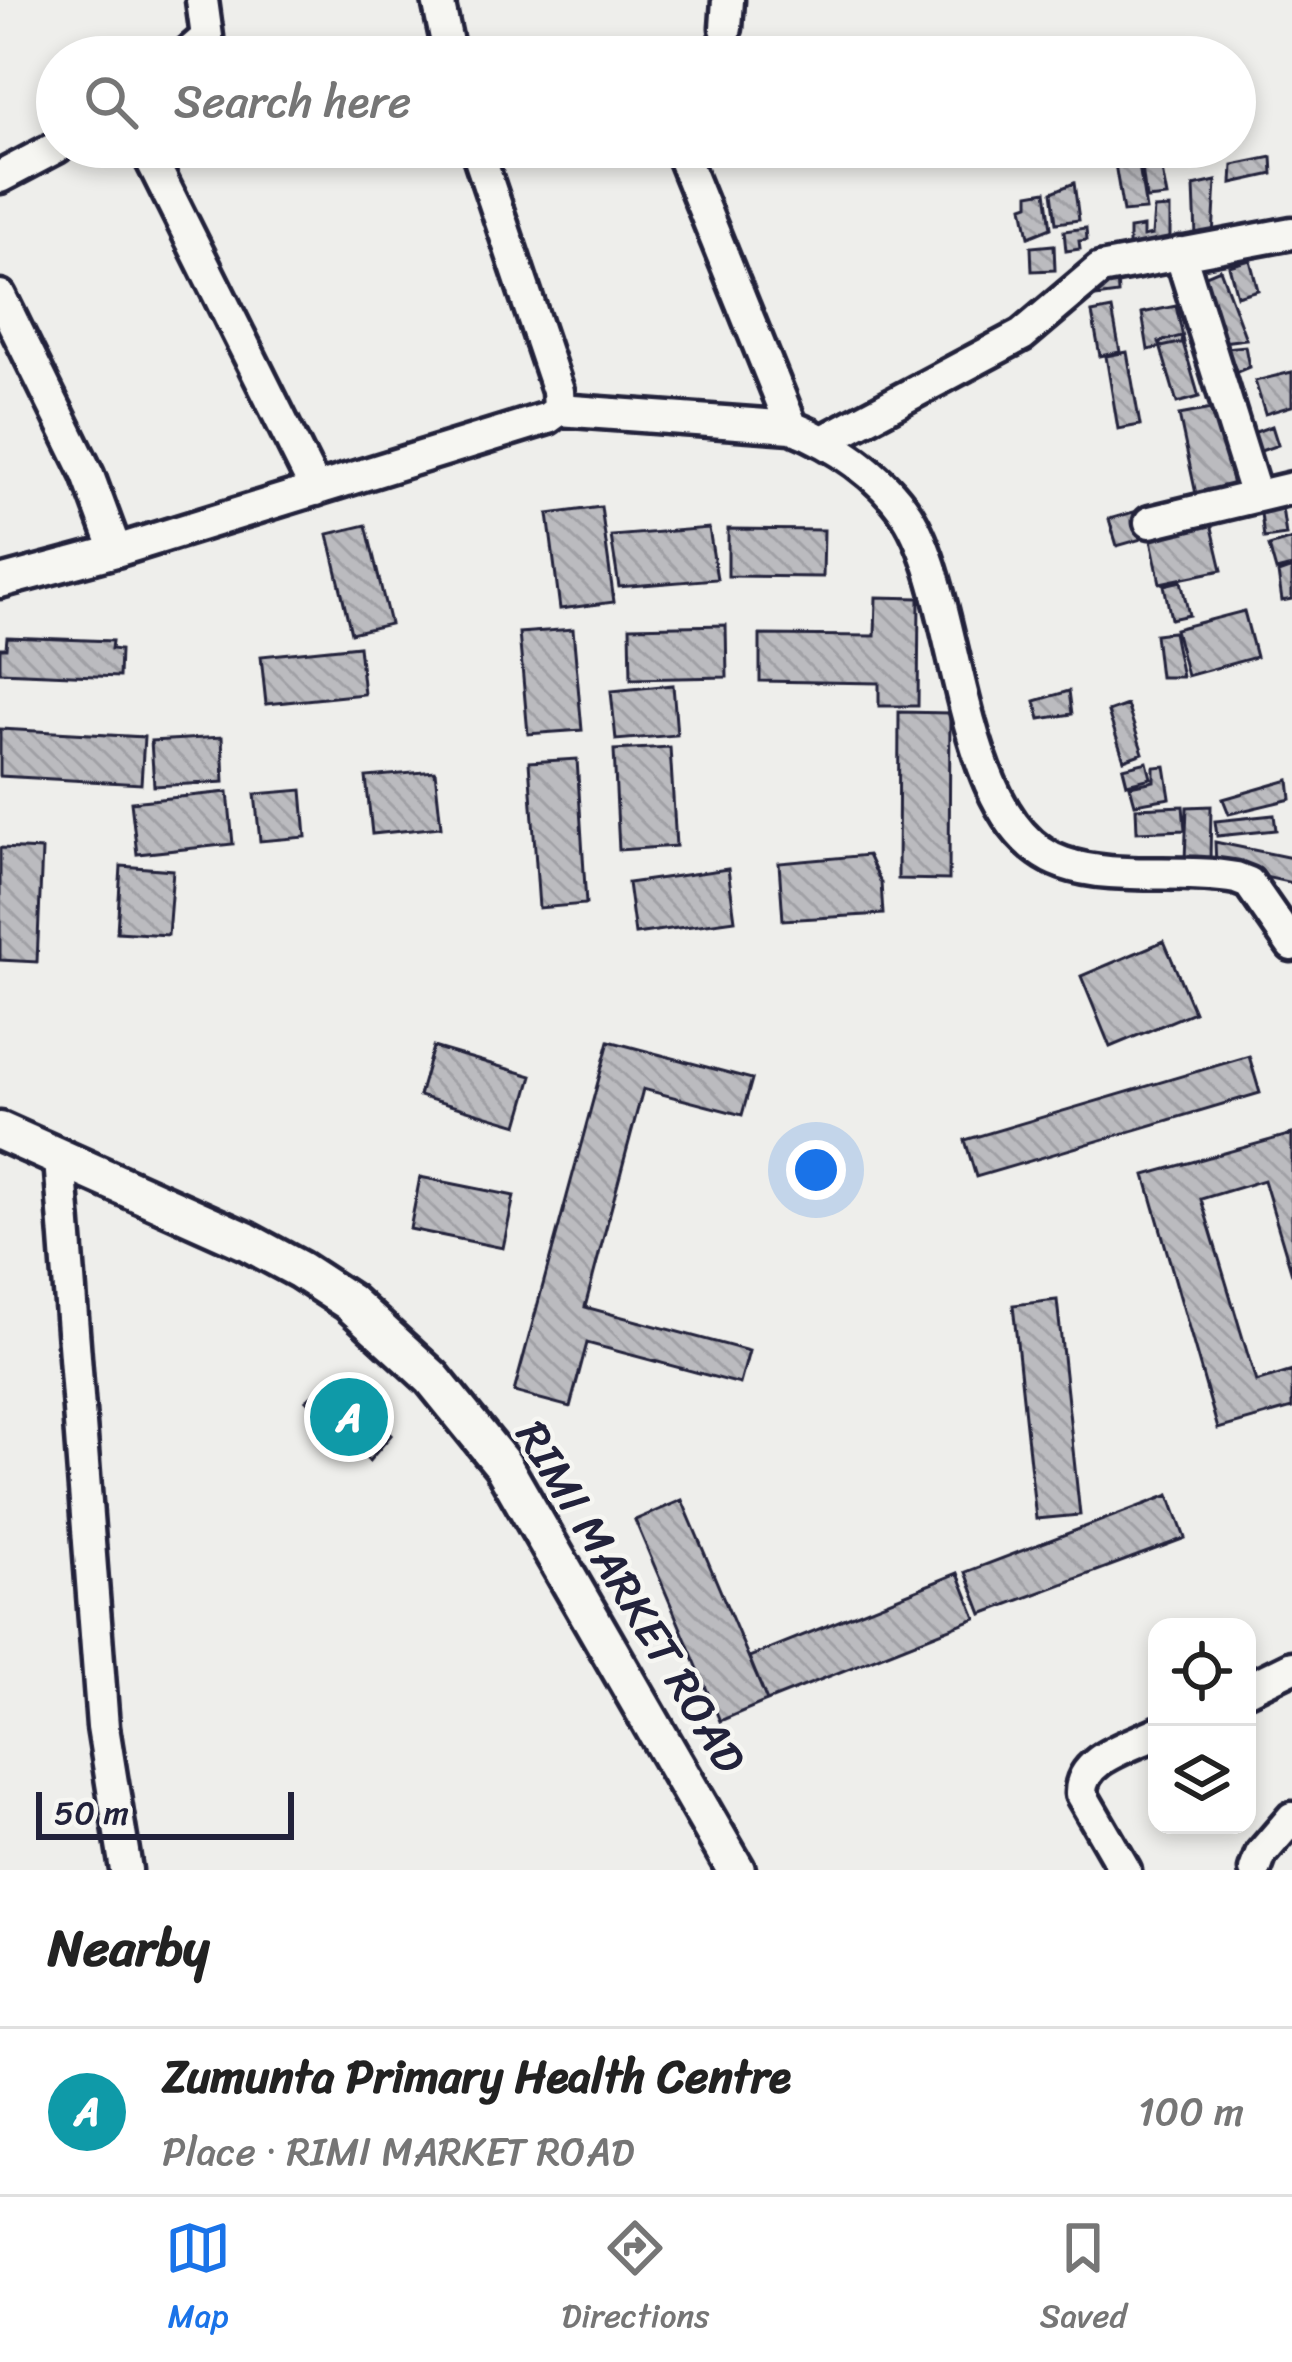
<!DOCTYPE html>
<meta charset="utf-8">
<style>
body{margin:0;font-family:Sriracha,sans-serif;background:#f2f2f2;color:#222}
.controls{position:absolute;right:36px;bottom:36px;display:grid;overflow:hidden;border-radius:24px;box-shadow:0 6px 18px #0003}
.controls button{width:108px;height:108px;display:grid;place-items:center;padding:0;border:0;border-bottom:3px solid #e0e0e0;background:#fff;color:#222;font:60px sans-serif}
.scale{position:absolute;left:36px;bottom:30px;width:258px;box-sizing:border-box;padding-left:12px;border:6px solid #22223b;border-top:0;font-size:33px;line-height:42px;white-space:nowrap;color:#22223b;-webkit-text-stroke:9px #f6f6f2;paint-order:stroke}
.you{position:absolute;left:816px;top:1170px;width:42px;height:42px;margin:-30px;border:9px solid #fff;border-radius:50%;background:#1a73e8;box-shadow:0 0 0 18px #1a73e833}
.badge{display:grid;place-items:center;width:78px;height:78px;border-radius:50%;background:#1a73e8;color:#fff;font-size:39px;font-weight:700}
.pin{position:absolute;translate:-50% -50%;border:6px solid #fff;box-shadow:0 3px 12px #0006}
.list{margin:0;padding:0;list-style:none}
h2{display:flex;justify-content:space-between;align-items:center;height:156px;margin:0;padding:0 48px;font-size:51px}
h2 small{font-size:39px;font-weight:400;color:#767676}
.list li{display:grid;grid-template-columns:78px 1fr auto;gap:36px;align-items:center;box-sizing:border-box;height:168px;padding:0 48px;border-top:3px solid #e0e0e0}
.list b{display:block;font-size:45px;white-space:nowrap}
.list p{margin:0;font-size:39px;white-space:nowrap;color:#767676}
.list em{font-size:39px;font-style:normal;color:#767676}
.icon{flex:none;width:66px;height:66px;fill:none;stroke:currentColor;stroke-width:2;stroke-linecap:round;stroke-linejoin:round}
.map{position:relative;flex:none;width:1292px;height:1870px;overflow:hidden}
.search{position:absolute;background:#fff;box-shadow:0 6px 18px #0003;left:36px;right:36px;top:36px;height:132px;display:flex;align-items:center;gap:30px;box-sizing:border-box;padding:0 42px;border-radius:66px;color:#767676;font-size:45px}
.sheet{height:324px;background:#fff}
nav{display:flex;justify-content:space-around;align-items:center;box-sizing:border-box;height:168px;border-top:3px solid #e0e0e0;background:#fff;font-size:33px;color:#767676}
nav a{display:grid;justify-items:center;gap:6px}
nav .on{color:#1a73e8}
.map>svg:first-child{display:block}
</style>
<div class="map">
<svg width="1292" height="1870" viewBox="0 0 1292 1870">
<defs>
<pattern id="building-back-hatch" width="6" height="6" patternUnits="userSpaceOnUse" patternTransform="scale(3)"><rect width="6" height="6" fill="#bbbbbf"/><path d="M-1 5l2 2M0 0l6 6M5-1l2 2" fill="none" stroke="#a0a0a5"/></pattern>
</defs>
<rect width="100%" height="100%" fill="#eeeeeb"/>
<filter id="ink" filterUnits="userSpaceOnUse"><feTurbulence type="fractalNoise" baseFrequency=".00833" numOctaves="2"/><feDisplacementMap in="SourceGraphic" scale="24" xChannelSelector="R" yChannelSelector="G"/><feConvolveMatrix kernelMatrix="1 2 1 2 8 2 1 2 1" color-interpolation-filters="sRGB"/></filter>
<g filter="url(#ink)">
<path fill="url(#building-back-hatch)" stroke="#22223b" stroke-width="3" d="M 1166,147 L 1187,147 L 1187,164 L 1165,165 Z
M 1159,154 L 1167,197 L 1146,199 L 1141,159 Z
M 1272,157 L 1273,174 L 1232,183 L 1233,165 Z
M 1138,159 L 1146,210 L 1123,212 L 1115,164 Z
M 1216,181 L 1213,237 L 1196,237 L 1194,186 Z
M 1074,183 L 1079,220 L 1056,223 L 1052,192 Z
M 1046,191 L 1051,228 L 1029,237 L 1023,206 L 1029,204 L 1029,194 Z
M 1170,208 L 1170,249 L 1129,259 L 1129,229 L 1143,227 L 1143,237 L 1152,235 L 1154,209 Z
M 1086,228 L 1087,240 L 1079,241 L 1080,249 L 1066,251 L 1064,231 Z
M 1054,245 L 1055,270 L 1032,271 L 1031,247 Z
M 1250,260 L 1258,290 L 1237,296 L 1229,266 Z
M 1220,269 L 1246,339 L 1222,342 L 1201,277 Z
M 1117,274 L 1118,294 L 1088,298 L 1087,279 Z
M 1176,306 L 1184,342 L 1148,350 L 1142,313 Z
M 1112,309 L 1120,352 L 1100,356 L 1092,313 Z
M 1181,336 L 1199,397 L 1177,403 L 1159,342 Z
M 1245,346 L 1249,367 L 1237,372 L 1229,356 L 1223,356 L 1223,348 Z
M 1127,352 L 1140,425 L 1118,429 L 1106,356 Z
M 1292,372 L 1292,406 L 1265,414 L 1255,381 Z
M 1217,408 L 1233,486 L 1196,494 L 1179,415 Z
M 1272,426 L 1278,445 L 1249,455 L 1242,437 Z
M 1281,501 L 1286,535 L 1264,538 L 1260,505 Z
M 601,507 L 614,602 L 560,609 L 548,514 Z
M 1137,511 L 1145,538 L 1117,546 L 1109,519 Z
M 1210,519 L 1222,570 L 1160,583 L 1150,535 Z
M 366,525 L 390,624 L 351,633 L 328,534 Z
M 709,528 L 717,579 L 619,587 L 611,536 Z
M 728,529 L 824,530 L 823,577 L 728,576 Z
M 1292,539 L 1292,567 L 1276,571 L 1269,546 Z
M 1292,568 L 1292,599 L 1282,601 L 1278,573 Z
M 1181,581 L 1189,615 L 1171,619 L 1164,585 Z
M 876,597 L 919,598 L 918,706 L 879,706 L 879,683 L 760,681 L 760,635 L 875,636 Z
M 1244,611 L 1256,657 L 1187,676 L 1175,629 Z
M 726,625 L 727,677 L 631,679 L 630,627 Z
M 573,629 L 582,730 L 528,734 L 519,633 Z
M 1173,632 L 1182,677 L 1160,677 L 1155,634 Z
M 7,637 L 112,641 L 111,649 L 120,650 L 119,677 L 0,672 L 0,648 L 6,648 Z
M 359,646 L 364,694 L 266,704 L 261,656 Z
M 673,685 L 677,735 L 616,740 L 611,691 Z
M 1069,691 L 1072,714 L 1040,719 L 1035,701 Z
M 1127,705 L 1143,753 L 1124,760 L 1108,712 Z
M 899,712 L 950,713 L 949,880 L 898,879 Z
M 0,729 L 144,737 L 141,784 L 0,776 Z
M 222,737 L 224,782 L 154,786 L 151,741 Z
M 670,747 L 676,846 L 619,850 L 614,750 Z
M 577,759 L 586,904 L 539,908 L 529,762 Z
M 1147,762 L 1151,778 L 1127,784 L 1123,768 Z
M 1165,766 L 1170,798 L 1135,804 L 1130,786 L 1154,781 L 1154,767 Z
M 435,771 L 441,827 L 372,834 L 366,777 Z
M 1289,780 L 1291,799 L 1229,814 L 1223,799 Z
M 302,790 L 306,837 L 260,841 L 255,794 Z
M 228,792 L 233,844 L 137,854 L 131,802 Z
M 1183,806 L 1185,830 L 1137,832 L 1136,808 Z
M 1211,806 L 1210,861 L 1185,860 L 1187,807 Z
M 1274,815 L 1276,830 L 1217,836 L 1215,821 Z
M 1215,842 L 1292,858 L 1292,883 L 1216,866 Z
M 0,848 L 42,850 L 37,962 L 0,960 Z
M 868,855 L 881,883 L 883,914 L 783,920 L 779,863 Z
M 121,866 L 173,870 L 168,935 L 117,932 Z
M 728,869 L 735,920 L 635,934 L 628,883 Z
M 1164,941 L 1194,1012 L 1110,1047 L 1081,976 Z
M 609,1041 L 752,1079 L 742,1115 L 643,1089 L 585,1307 L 749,1351 L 740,1384 L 587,1343 L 570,1407 L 514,1392 Z
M 433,1047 L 532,1076 L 518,1125 L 419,1096 Z
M 1249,1056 L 1260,1093 L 976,1177 L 965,1140 Z
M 1292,1134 L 1292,1274 L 1264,1180 L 1201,1199 L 1256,1382 L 1292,1371 L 1292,1408 L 1218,1429 L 1145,1175 Z
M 420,1177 L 514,1196 L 503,1248 L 410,1229 Z
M 1057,1300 L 1080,1515 L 1036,1519 L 1013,1305 Z
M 333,1377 L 391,1435 L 369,1461 L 306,1400 Z
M 1169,1495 L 1185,1538 L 982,1614 L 966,1572 Z
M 682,1500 L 767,1701 L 720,1721 L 635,1520 Z
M 958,1573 L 976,1618 L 767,1701 L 749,1657 Z"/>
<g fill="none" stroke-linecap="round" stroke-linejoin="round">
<defs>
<path id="minor" d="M 438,0 L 450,57
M 726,28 L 728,0
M 184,57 L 207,37 L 202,0
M 145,147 L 316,490
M 476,147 L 558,391 L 559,410
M 679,147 L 792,427
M 0,177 L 57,147
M 1180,253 L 1256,496
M 0,296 L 88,475 L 116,551
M 825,440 L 1022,335 L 1100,269 L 1292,233
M 1150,522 L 1292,488
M 0,582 L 116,551 L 548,418 L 559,410 L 792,427 C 835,444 881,475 907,515 C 963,602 955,826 1063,863 C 1114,881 1182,868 1236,878 L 1249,883 L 1292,945
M 60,1159 L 103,1727 L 126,1870
M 1247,1689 L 1292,1667
M 1125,1870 L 1081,1794 C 1080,1758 1129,1747 1157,1733
M 1255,1870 L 1261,1854 L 1292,1818"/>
<path id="tertiary" d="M 0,1131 L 246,1241 L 300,1270 L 349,1302 L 432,1378 L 502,1464 L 736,1870"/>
</defs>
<use href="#minor" stroke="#22223b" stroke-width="39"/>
<use href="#tertiary" stroke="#22223b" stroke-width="45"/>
<use href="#minor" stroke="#f6f6f2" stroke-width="30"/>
<use href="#tertiary" stroke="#f6f6f2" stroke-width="36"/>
</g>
</g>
<g text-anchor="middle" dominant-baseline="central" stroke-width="9" stroke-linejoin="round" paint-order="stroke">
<g font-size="45" fill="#22223b" stroke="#f6f6f2">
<text transform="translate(631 1597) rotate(59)">RIMI MARKET ROAD</text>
</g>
</g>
</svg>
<div class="controls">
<button><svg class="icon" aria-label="locate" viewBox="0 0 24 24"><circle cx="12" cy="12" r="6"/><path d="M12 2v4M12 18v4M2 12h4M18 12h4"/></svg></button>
<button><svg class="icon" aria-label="layers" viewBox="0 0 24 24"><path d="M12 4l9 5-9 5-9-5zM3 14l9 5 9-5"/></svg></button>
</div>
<div class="scale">50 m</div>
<div class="you"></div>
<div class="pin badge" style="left:349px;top:1417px;background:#0f9aa8">A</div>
<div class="search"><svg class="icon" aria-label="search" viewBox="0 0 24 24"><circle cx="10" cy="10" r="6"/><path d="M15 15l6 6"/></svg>Search here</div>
</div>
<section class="sheet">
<h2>Nearby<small></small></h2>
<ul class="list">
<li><span class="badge" style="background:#0f9aa8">A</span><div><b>Zumunta Primary Health Centre</b><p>Place · RIMI MARKET ROAD</p></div><em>100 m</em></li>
</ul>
</section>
<nav>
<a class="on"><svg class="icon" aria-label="map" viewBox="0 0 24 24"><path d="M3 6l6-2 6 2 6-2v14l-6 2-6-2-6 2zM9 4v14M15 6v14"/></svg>Map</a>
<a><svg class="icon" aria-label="directions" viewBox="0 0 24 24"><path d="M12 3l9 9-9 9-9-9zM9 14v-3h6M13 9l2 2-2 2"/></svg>Directions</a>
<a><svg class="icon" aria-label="saved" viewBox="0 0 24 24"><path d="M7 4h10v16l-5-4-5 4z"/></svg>Saved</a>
</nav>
